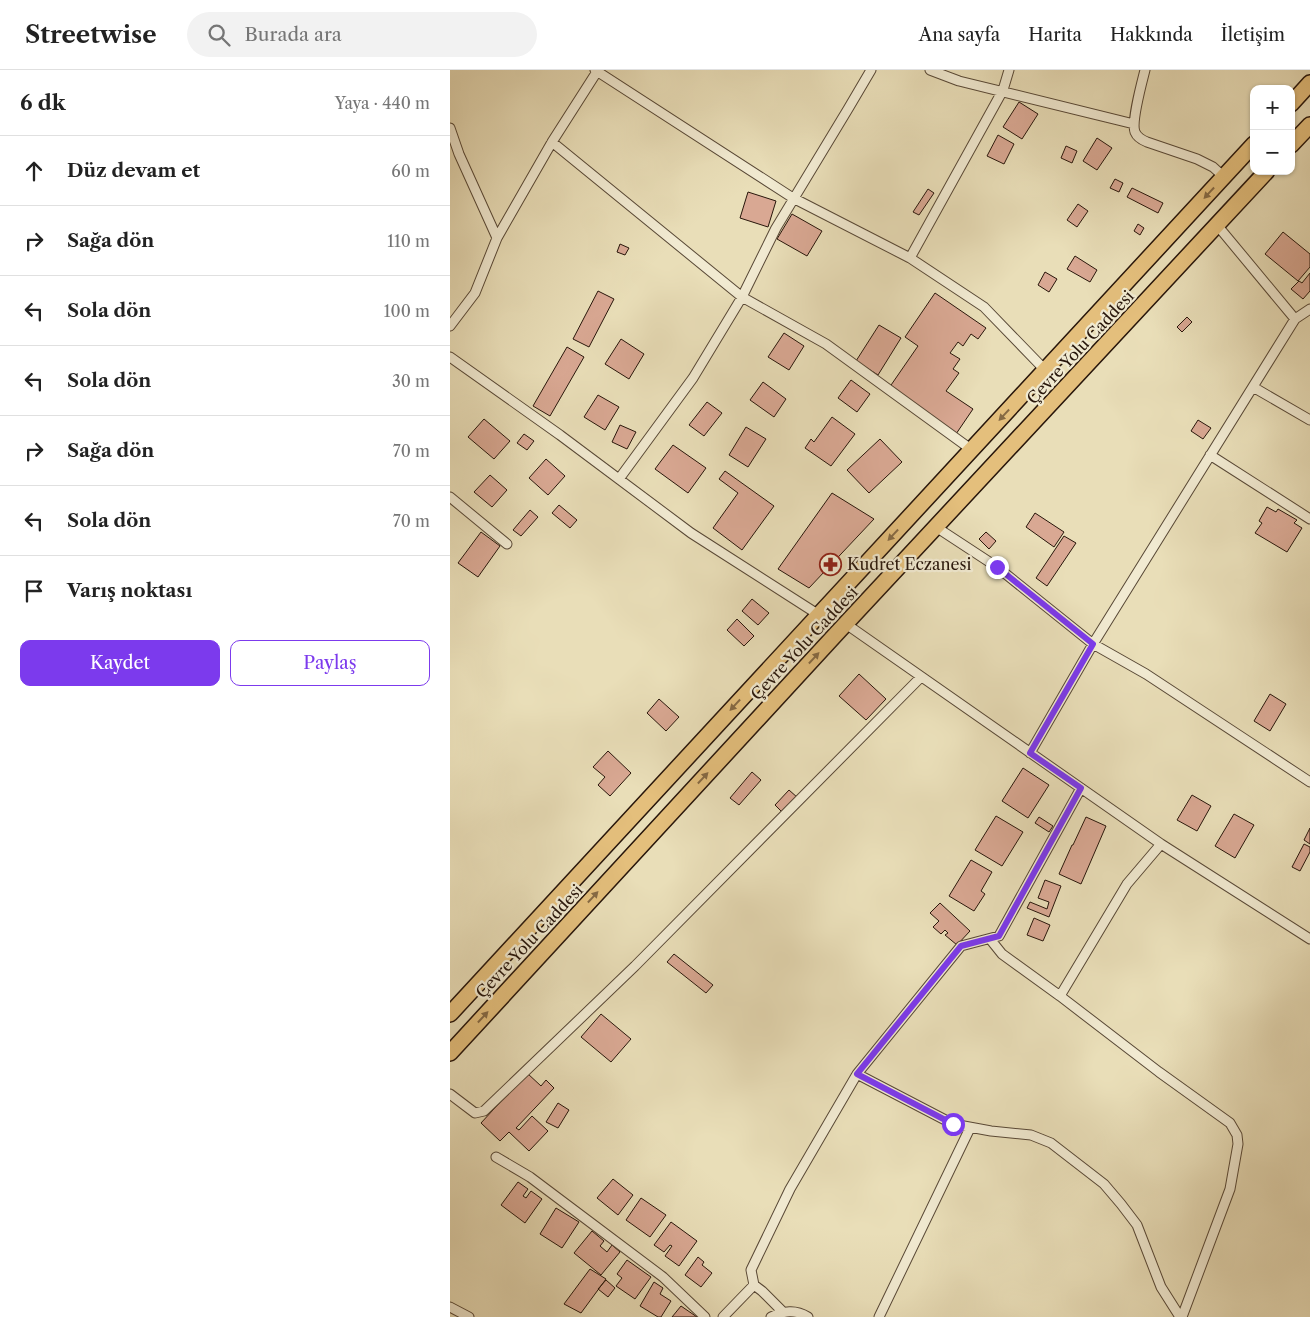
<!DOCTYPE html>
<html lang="tr">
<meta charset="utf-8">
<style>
body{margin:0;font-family:"Libre Caslon Text",serif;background:#f2f2f2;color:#222}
.controls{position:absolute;right:15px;top:15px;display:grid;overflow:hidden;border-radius:10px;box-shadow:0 1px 4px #0004}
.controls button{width:45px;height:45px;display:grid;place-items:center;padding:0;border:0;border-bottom:1px solid #e0e0e0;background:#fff;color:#222;font:25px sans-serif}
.stop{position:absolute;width:15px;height:15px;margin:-11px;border:4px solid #7c3aed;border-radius:50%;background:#fff}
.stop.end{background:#7c3aed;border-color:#fff;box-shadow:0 1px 5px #0008}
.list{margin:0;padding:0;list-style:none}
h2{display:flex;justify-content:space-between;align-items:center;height:65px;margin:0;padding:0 20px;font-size:21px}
h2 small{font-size:16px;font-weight:400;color:#767676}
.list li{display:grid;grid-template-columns:32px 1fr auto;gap:15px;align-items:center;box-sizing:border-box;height:70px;padding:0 20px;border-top:1px solid #e0e0e0}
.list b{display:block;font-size:19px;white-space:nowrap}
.list em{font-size:16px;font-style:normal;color:#767676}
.actions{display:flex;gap:10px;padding:15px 20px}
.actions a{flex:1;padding:11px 0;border:1px solid #7c3aed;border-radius:10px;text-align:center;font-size:18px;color:#7c3aed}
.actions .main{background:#7c3aed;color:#fff}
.icon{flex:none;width:28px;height:28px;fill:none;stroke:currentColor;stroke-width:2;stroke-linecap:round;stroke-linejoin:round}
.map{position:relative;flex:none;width:860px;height:1247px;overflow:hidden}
header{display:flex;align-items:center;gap:30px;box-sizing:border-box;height:70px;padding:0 25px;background:#fff;border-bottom:1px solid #e0e0e0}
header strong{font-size:24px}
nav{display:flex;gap:28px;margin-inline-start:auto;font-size:18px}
.search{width:350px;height:45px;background:#f2f2f2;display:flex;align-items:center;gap:12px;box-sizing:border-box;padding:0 18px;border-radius:28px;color:#767676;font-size:19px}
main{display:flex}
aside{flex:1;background:#fff}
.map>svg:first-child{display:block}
</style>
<header>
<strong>Streetwise</strong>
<div class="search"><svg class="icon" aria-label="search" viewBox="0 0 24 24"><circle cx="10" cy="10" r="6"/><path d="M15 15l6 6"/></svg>Burada ara</div>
<nav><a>Ana sayfa</a><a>Harita</a><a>Hakkında</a><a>İletişim</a></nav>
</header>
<main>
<aside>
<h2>6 dk<small>Yaya · 440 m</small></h2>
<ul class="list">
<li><svg class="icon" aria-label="ahead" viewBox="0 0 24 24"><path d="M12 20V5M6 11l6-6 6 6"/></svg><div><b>Düz devam et</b></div><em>60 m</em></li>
<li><svg class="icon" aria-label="right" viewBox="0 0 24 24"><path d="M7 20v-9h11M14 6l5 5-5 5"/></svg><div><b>Sağa dön</b></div><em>110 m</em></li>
<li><svg class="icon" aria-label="left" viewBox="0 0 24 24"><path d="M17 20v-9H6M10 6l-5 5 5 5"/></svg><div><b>Sola dön</b></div><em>100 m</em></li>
<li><svg class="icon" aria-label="left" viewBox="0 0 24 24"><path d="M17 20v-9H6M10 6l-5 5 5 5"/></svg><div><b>Sola dön</b></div><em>30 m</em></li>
<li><svg class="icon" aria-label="right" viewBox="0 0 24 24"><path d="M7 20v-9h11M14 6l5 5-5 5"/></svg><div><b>Sağa dön</b></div><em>70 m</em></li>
<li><svg class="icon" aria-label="left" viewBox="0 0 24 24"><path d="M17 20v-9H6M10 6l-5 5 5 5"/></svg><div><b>Sola dön</b></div><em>70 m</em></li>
<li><svg class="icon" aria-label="arrive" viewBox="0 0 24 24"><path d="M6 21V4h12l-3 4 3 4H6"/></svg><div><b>Varış noktası</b></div></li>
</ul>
<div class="actions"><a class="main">Kaydet</a><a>Paylaş</a></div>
</aside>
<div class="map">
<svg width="860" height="1247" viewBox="0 0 860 1247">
<rect width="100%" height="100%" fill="#e9deb8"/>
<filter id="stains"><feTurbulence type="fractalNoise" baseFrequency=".004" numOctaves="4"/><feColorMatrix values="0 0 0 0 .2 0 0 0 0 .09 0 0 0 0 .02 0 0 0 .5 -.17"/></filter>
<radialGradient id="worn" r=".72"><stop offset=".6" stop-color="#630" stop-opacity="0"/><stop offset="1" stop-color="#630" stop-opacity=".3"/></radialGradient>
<path fill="#d9a893" stroke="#28160b" d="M 569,32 L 588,44 L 572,69 L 553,57 Z
M 548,65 L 564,74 L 554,94 L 537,86 Z
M 647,68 L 662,78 L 647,100 L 633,91 Z
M 616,76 L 627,81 L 622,93 L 611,88 Z
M 665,109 L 673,113 L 669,122 L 660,118 Z
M 682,118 L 713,133 L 708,143 L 677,127 Z
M 478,119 L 484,123 L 469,145 L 463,142 Z
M 298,122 L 326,131 L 318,157 L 290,148 Z
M 628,134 L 638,141 L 627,157 L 617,150 Z
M 342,144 L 372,161 L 357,186 L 327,169 Z
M 688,154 L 694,158 L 690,165 L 684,161 Z
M 833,162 L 860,184 L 860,197 L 848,211 L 815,184 Z
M 170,174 L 179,178 L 175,185 L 167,182 Z
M 625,186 L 647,200 L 640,212 L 617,199 Z
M 595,202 L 607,209 L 599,222 L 588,215 Z
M 860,203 L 860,221 L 853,229 L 841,219 L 849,211 L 852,213 Z
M 148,221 L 164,229 L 139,277 L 123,269 Z
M 485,223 L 536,258 L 528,269 L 521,264 L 513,276 L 508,272 L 500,283 L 510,289 L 503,299 L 509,303 L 496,321 L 523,339 L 506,364 L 439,318 L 468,276 L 455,267 Z
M 737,247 L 742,252 L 732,262 L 727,257 Z
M 429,255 L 451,268 L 428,305 L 406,291 Z
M 334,263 L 354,276 L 339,300 L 318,287 Z
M 171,269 L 194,284 L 179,309 L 155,294 Z
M 117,277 L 134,287 L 100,346 L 83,336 Z
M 401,310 L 420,324 L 407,342 L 388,328 Z
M 313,312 L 336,329 L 324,347 L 300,330 Z
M 148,325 L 169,337 L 155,360 L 134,347 Z
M 257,332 L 272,343 L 254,366 L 239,355 Z
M 382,347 L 405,364 L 381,396 L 355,378 L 361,369 L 364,372 Z
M 34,349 L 60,371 L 44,389 L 18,367 Z
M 748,350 L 761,358 L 753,369 L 741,361 Z
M 170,355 L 186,362 L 177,379 L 162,372 Z
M 296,357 L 316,369 L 298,397 L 279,385 Z
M 74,364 L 84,371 L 77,380 L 67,373 Z
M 430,369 L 452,392 L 419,423 L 397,400 Z
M 223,375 L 256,398 L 238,423 L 205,399 Z
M 96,389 L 115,406 L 98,425 L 79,408 Z
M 275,401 L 324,436 L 292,480 L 263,458 L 288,423 L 269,409 Z
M 40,405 L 57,420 L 42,437 L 24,422 Z
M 382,423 L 424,449 L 359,518 L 328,499 Z
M 109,435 L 127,450 L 120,458 L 102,443 Z
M 817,437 L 826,442 L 828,439 L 847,450 L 844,453 L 852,458 L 837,482 L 805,463 L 812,453 L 809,451 Z
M 80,440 L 88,447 L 71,466 L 63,460 Z
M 585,443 L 614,462 L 604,477 L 576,457 Z
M 31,462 L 50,476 L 28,507 L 8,493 Z
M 536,462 L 546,471 L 539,479 L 529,469 Z
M 614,466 L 626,473 L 597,516 L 586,508 Z
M 302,529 L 319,543 L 308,555 L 292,541 Z
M 287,549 L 304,566 L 294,576 L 277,560 Z
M 409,604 L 436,629 L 416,650 L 389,626 Z
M 820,624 L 836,634 L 820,661 L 804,651 Z
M 209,629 L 229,647 L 216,661 L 197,643 Z
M 158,681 L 181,703 L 160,726 L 148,715 L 155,707 L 143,697 Z
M 573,698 L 599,715 L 578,748 L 552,731 Z
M 302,702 L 311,710 L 289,735 L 280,728 Z
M 339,720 L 348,728 L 333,743 L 325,735 Z
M 742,725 L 761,736 L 747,761 L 727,750 Z
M 784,744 L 804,755 L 785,788 L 765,776 Z
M 546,746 L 573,762 L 552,796 L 525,780 Z
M 589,747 L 603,756 L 599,762 L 585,753 Z
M 636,747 L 656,756 L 631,814 L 609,804 L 622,775 L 623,775 Z
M 860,758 L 860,774 L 854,770 Z
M 854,774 L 860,777 L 860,782 L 850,801 L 842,797 Z
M 521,790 L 542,802 L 531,821 L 535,824 L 524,841 L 499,826 Z
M 595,810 L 611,816 L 599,847 L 577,838 L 580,832 L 597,839 L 599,832 L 588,828 Z
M 490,833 L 520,861 L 507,875 L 495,865 L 498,863 L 495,860 L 491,864 L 483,857 L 489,851 L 480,843 Z
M 584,848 L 600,855 L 593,871 L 577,865 Z
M 224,884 L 263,915 L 256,923 L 217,892 Z
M 151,944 L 181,969 L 161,992 L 131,967 Z
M 77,1003 L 91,1016 L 96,1010 L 104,1018 L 66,1058 L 69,1060 L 82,1046 L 98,1061 L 79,1081 L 59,1062 L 50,1071 L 31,1053 Z
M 108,1033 L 119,1040 L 108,1058 L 96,1052 Z
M 163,1109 L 183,1125 L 168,1145 L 147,1128 Z
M 68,1112 L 78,1119 L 73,1126 L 76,1128 L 81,1121 L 92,1129 L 75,1153 L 51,1135 Z
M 191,1128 L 216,1145 L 200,1167 L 176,1150 Z
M 106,1138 L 129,1152 L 112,1178 L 90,1164 Z
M 221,1152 L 247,1171 L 229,1196 L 215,1186 L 222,1176 L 220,1175 L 214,1182 L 204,1175 Z
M 142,1161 L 154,1171 L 150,1176 L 157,1182 L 162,1175 L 170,1182 L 151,1205 L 124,1183 Z
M 248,1187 L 254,1192 L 252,1195 L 262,1203 L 251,1217 L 235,1205 Z
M 177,1190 L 201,1207 L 185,1229 L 166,1216 L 172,1208 L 167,1204 Z
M 140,1199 L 156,1209 L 131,1243 L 114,1234 Z
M 156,1210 L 165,1218 L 158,1227 L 148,1219 Z
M 204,1212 L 213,1218 L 210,1224 L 221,1231 L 211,1247 L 208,1247 L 190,1236 Z
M 231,1236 L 247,1247 L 222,1247 Z"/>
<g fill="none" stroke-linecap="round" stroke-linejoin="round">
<defs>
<path id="minor" d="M 145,0 L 343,128 L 460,188 L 534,237 L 595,300
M 480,0 L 509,11 L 684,54
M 695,0 C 692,12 681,52 685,62 C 687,67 692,70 697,72 L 747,89 L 763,97 L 774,107
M 0,58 L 9,84 L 47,168
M 102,72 L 292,227 L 376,274 L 522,380
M 460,188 L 553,20 L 559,0
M 845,249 L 860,239
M 0,256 L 25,223 L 47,168 L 102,72 L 148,0
M 0,287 L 110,365 L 241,463 L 369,545
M 803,317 L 860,350
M 760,385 L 860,449
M 169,409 L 243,308 L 292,227 L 326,158 L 398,39 L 421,0
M 0,427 L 57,474
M 486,457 L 547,497 L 643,574 L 696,604 L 860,712
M 396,554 L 711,774 L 860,869
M 580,683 L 643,574 L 845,249 L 767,155
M 631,718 L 549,866 L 511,876 L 407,1004 L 503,1054 L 541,1061 L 581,1065 L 601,1073 L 654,1114 L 671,1134 L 687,1155 L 711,1217 L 730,1247
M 540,869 L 552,884 L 610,926 L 709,1002 L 780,1053 L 787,1065 L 788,1074 L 780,1119 L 732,1247
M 610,926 L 677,814 L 711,774
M 0,1024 L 25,1043 L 34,1041 L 185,896 L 471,607
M 46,1087 L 80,1107 L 213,1207 L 255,1247
M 0,1237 L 19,1247
M 333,1242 L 312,1221 L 304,1215 L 301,1200 L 340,1119 L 407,1004
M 273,1247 L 304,1215
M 321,1247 C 334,1241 345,1239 358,1247
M 429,1247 L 520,1058"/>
<path id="trunk" d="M 841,34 L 860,13
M 841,75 L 860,55
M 0,944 L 804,74
M 0,983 L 387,563 L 817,101"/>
</defs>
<use href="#minor" stroke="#584836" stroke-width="11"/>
<use href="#trunk" stroke="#28160b" stroke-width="18"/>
<use href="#minor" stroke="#f1ead1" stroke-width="9"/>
<use href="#trunk" stroke="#e4bf7c" stroke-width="15"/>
</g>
<defs><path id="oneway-solid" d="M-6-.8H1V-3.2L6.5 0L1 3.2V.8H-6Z" transform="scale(1.25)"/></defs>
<g fill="#866a44">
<use href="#oneway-solid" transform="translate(759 123) rotate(133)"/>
<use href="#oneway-solid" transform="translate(554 345) rotate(133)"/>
<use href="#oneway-solid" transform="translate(443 465) rotate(133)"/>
<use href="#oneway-solid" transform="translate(364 588) rotate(-47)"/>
<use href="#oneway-solid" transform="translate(285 635) rotate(133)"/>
<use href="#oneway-solid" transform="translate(253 708) rotate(-47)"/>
<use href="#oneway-solid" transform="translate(143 827) rotate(-47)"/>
<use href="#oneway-solid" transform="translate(33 947) rotate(-47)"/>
</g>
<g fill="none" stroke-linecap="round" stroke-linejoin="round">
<path stroke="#7c3aed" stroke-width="6" d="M 503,1054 L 407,1004 L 511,876 L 549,866 L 631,718 L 580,683 L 643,574 L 547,497"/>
</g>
<defs>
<symbol id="pharmacy-ring" viewBox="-11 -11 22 22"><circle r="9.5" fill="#f1ead1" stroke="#8f2418" stroke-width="1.5"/><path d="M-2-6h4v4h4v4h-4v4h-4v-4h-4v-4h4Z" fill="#8f2418"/></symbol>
</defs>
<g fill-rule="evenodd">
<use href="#pharmacy-ring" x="368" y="482" width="25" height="25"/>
</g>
<g text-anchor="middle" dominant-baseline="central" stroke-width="4.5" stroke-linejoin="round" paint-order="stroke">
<g font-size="16" fill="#28160b" stroke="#f1ead1">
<text transform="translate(630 277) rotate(-47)">Çevre Yolu Caddesi</text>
<text transform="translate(354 573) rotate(-47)">Çevre Yolu Caddesi</text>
<text transform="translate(79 871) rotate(-47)">Çevre Yolu Caddesi</text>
</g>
<g font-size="16" fill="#28160b" stroke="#f1ead1" text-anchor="start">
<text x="397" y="494">Kudret Eczanesi</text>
</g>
</g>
<rect width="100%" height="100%" filter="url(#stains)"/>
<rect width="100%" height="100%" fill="url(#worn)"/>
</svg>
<div class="controls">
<button>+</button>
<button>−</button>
</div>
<div class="stop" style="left:503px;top:1054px"></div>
<div class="stop end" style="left:547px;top:497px"></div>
</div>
</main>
